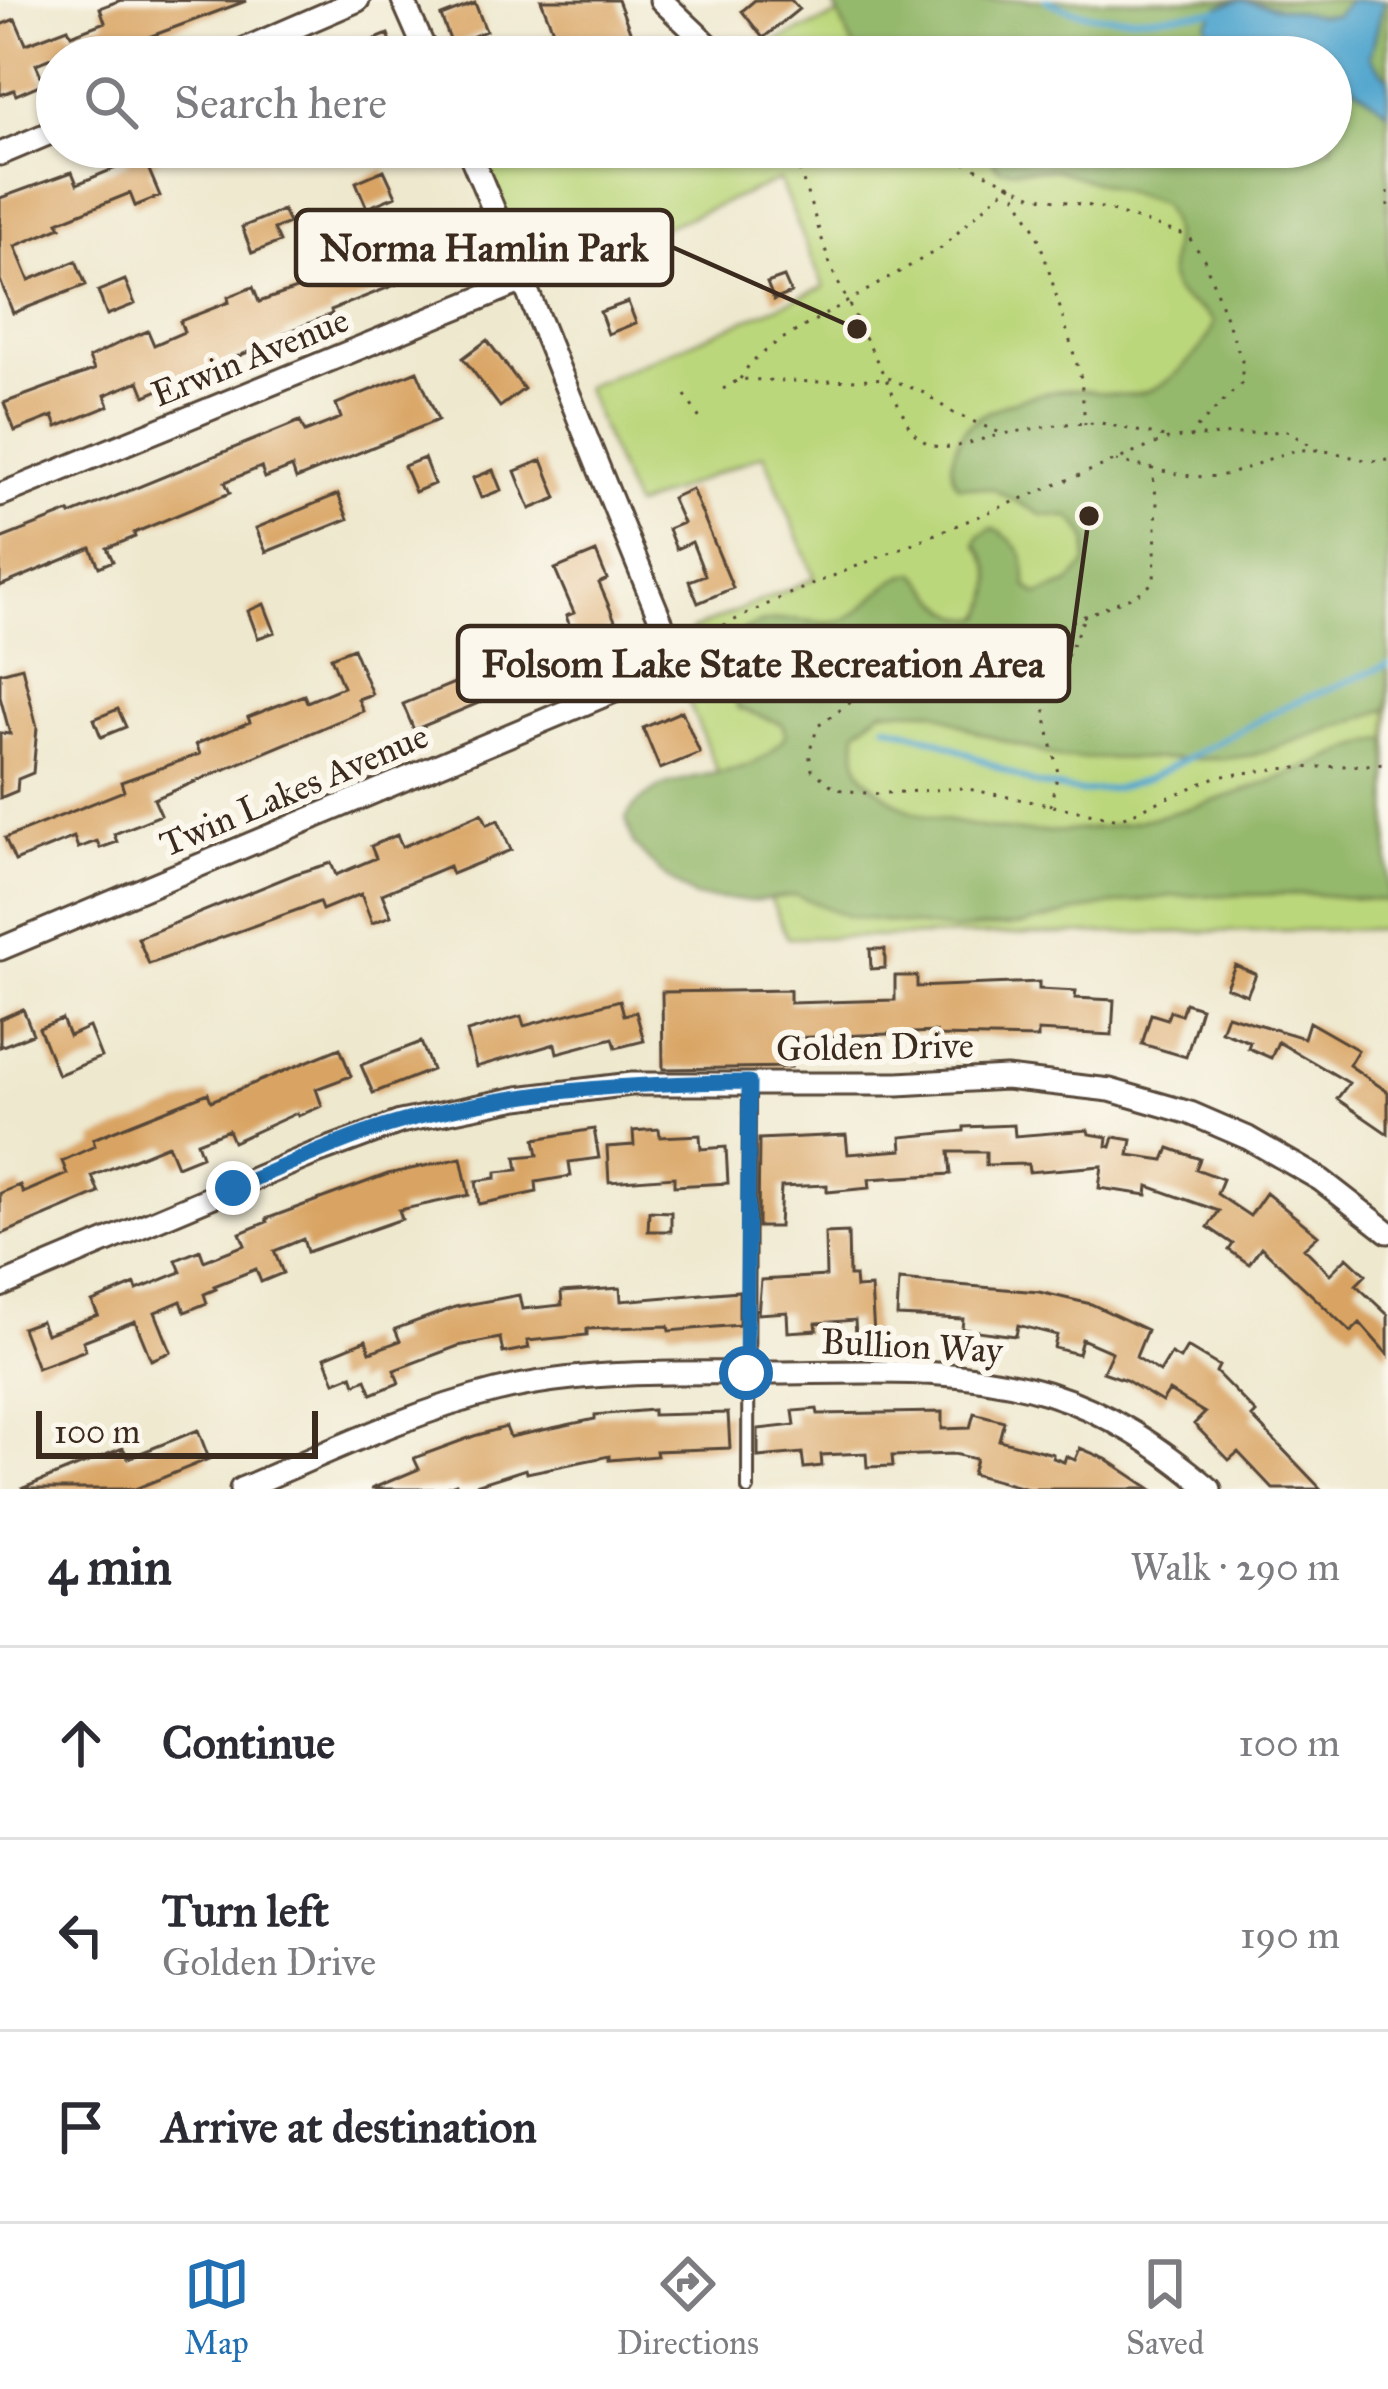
<!DOCTYPE html>
<meta charset="utf-8">
<style>
body{margin:0;font-family:"IM FELL Great Primer",serif;background:#f7f7f7;color:#2b2b33}
.scale{position:absolute;left:36px;bottom:30px;width:282px;box-sizing:border-box;padding-left:12px;border:6px solid #3b2a1e;border-top:0;font-size:33px;line-height:42px;white-space:nowrap;color:#3b2a1e;-webkit-text-stroke:9px #fbf7ec;paint-order:stroke}
.stop{position:absolute;width:36px;height:36px;margin:-27px;border:9px solid #1f6fb2;border-radius:50%;background:#fff}
.stop.end{background:#1f6fb2;border-color:#fff;box-shadow:0 3px 12px #0008}
.list{margin:0;padding:0;list-style:none}
h2{display:flex;justify-content:space-between;align-items:center;height:156px;margin:0;padding:0 48px;font-size:51px}
h2 small{font-size:39px;font-weight:400;color:#7c7c81}
.list li{display:grid;grid-template-columns:78px 1fr auto;gap:36px;align-items:center;box-sizing:border-box;height:192px;padding:0 48px;border-top:3px solid #e1e1e2}
.list b{display:block;font-size:45px;white-space:nowrap}
.list p{margin:0;font-size:39px;white-space:nowrap;color:#7c7c81}
.list em{font-size:39px;font-style:normal;color:#7c7c81}
.icon{flex:none;width:66px;height:66px;fill:none;stroke:currentColor;stroke-width:2;stroke-linecap:round;stroke-linejoin:round}
.map{position:relative;flex:none;width:1388px;height:1489px;overflow:hidden}
.search{position:absolute;background:#fff;box-shadow:0 3px 9px #0004;left:36px;right:36px;top:36px;height:132px;display:flex;align-items:center;gap:30px;box-sizing:border-box;padding:0 42px;border-radius:66px;color:#7c7c81;font-size:45px}
.sheet{height:732px;background:#fff}
nav{display:flex;justify-content:space-around;align-items:center;box-sizing:border-box;height:168px;border-top:3px solid #e1e1e2;background:#fff;font-size:33px;color:#7c7c81}
nav a{display:grid;justify-items:center;gap:6px}
nav .on{color:#1f6fb2}
.map>svg:first-child{display:block}
</style>
<div class="map">
<svg width="1388" height="1489" viewBox="0 0 1388 1489">
<rect width="100%" height="100%" fill="#fbf7ec"/>
<filter id="ink" filterUnits="userSpaceOnUse"><feTurbulence type="fractalNoise" baseFrequency=".00833" numOctaves="2"/><feDisplacementMap in="SourceGraphic" scale="24" xChannelSelector="R" yChannelSelector="G"/><feConvolveMatrix kernelMatrix="1 2 1 2 8 2 1 2 1" color-interpolation-filters="sRGB"/></filter>
<filter id="wash" filterUnits="userSpaceOnUse"><feTurbulence type="fractalNoise" baseFrequency=".004" numOctaves="4" result="noise"/><feDisplacementMap in="SourceGraphic" scale="48" xChannelSelector="R" yChannelSelector="G"/><feGaussianBlur stdDeviation="2.7" result="paint"/><feColorMatrix in="noise" values="0 0 0 0 0 0 0 0 0 0 0 0 0 0 0 0 0 1.4 0 .05"/><feComposite in="paint" operator="in"/></filter>
<g filter="url(#wash)">
<rect width="100%" height="100%" fill="#eee8ce"/>
<path fill="#bbd77c" stroke="#7b804d" stroke-width="3" d="M 875,0 L 1388,0 L 1388,929 L 787,938 L 689,703 L 716,690 L 691,630 L 815,578 L 764,454 L 634,507 L 585,387 L 824,287 L 779,180 L 532,282 L 482,162 L 519,147 L 1331,147 L 1331,57 L 737,57 Z"/>
<path fill="#94b86c" stroke="#687145" stroke-width="3" d="M 832,0 L 1388,0 L 1388,709 L 1254,755 L 1222,759 L 1061,758 L 978,733 L 934,711 L 882,710 L 857,730 C 852,773 863,778 896,802 C 915,817 942,819 965,824 C 1071,848 1185,814 1285,776 C 1319,763 1353,746 1388,738 L 1388,901 L 1309,894 L 1172,896 L 1101,906 L 1023,925 L 953,930 L 847,916 L 796,895 L 751,901 L 695,897 L 662,874 L 633,843 L 626,818 C 666,754 750,794 786,735 L 782,724 L 738,708 C 712,650 732,617 798,620 C 815,621 829,626 845,619 C 873,606 884,577 916,573 C 937,594 951,624 984,617 C 995,586 996,570 976,544 L 979,536 L 992,528 C 1019,541 1027,556 1026,586 L 1038,595 L 1069,584 L 1086,564 L 1087,540 L 1078,525 L 1069,517 L 1042,515 L 993,489 L 957,485 C 948,469 952,457 958,441 C 969,409 1039,390 1072,390 C 1097,390 1121,399 1145,392 C 1170,385 1209,346 1214,322 C 1200,303 1179,304 1172,286 C 1162,263 1185,238 1161,203 L 1056,170 L 999,169 L 993,161 L 995,149 L 1331,147 L 1331,57 L 858,57 Z"/>
<path fill="#54a7cf" stroke="#486876" stroke-width="3" d="M 1241,0 L 1319,16 L 1336,15 L 1350,0 L 1384,0 L 1370,57 L 1388,78 L 1388,112 L 1331,69 L 1331,57 L 1315,57 L 1266,40 L 1208,31 L 1207,22 L 1220,6 Z"/>
<g fill="none" stroke-linecap="round" stroke-linejoin="round">
<path stroke="#54a7cf" stroke-width="6" d="M 1046,0 C 1098,28 1163,14 1219,11
M 886,725 L 937,740 L 1035,784 L 1082,792 L 1118,788 L 1150,778 L 1286,706 L 1388,665"/>
</g>
<g id="blocks">
<path fill="#d9a464" d="M 121,0 L 246,1 L 138,41 L 143,54 L 135,57 L 78,57 L 75,48 L 36,64 L 44,83 L 16,95 L 14,90 L 0,95 L 0,25 L 15,19 L 26,44 L 68,28 L 71,35 L 105,22 L 100,8 Z
M 541,0 L 618,0 L 640,57 L 593,57 L 588,44 L 575,49 L 571,38 L 558,43 Z
M 755,0 L 791,0 L 799,9 L 763,38 L 742,11 Z
M 475,3 L 486,31 L 452,45 L 441,16 Z
M 388,34 L 397,57 L 334,57 L 334,56 Z
M 132,147 L 186,148 L 152,162 L 154,168 L 149,170 L 160,196 L 135,206 L 130,193 L 58,222 L 61,227 L 15,246 L 29,280 L 76,261 L 86,285 L 13,313 L 0,280 L 0,198 L 72,172 L 77,184 L 128,163 L 123,150 Z
M 384,170 L 396,196 L 367,208 L 356,182 Z
M 283,210 L 289,223 L 274,229 L 280,242 L 252,253 L 242,227 Z
M 452,215 L 469,256 L 331,310 L 332,314 L 285,333 L 286,336 L 145,396 L 139,381 L 105,395 L 109,406 L 57,427 L 53,416 L 15,431 L 4,403 L 94,370 L 89,358 L 123,341 L 148,331 L 154,345 L 184,332 L 180,321 L 229,302 L 228,297 L 253,287 L 259,302 L 319,281 L 407,242 L 403,231 Z
M 784,277 L 791,293 L 774,300 L 767,283 Z
M 125,280 L 135,304 L 107,315 L 98,291 Z
M 628,302 L 636,323 L 608,334 L 600,312 Z
M 487,340 L 524,389 L 500,407 L 463,358 Z
M 417,371 L 438,420 L 296,479 L 292,467 L 265,478 L 261,467 L 225,482 L 230,493 L 134,533 L 135,537 L 107,548 L 113,561 L 99,567 L 91,548 L 0,586 L 0,539 L 69,512 L 70,515 L 300,421 L 305,432 L 341,418 L 336,404 Z
M 424,458 L 434,484 L 415,492 L 404,466 Z
M 542,460 L 557,498 L 530,509 L 515,471 Z
M 493,470 L 501,490 L 481,498 L 473,478 Z
M 692,489 L 733,588 L 698,603 L 689,581 L 705,575 L 692,542 L 676,549 L 668,529 L 683,523 L 672,498 Z
M 338,494 L 348,519 L 266,552 L 256,528 Z
M 596,552 L 607,579 L 599,583 L 617,625 L 592,639 L 598,653 L 414,730 L 403,704 L 573,634 L 566,616 L 574,613 L 555,569 Z
M 264,604 L 275,632 L 258,638 L 248,611 Z
M 353,648 L 372,694 L 358,699 L 363,711 L 154,799 L 161,815 L 114,834 L 117,842 L 100,848 L 97,841 L 78,848 L 74,837 L 15,861 L 5,838 L 124,791 L 121,782 L 200,754 L 196,744 L 250,722 L 248,717 L 304,695 L 307,702 L 343,687 L 331,657 Z
M 22,667 L 37,727 L 33,773 L 18,779 L 17,791 L 0,798 L 0,733 L 10,734 L 0,697 L 0,673 Z
M 118,709 L 126,727 L 101,737 L 94,719 Z
M 682,711 L 700,753 L 660,769 L 643,728 Z
M 482,813 L 487,824 L 498,820 L 511,850 L 452,874 L 449,866 L 382,894 L 391,916 L 372,923 L 361,894 L 322,910 L 319,902 L 149,964 L 138,938 L 295,874 L 331,863 L 336,875 L 376,858 L 371,846 L 397,835 L 402,847 Z
M 870,949 L 885,949 L 885,968 L 871,969 Z
M 1235,965 L 1256,974 L 1247,995 L 1226,987 Z
M 895,976 L 917,976 L 917,987 L 1039,982 L 1039,989 L 1076,991 L 1075,998 L 1114,1000 L 1112,1035 L 1038,1031 L 1038,1038 L 936,1036 L 936,1032 L 790,1038 L 791,1067 L 663,1069 L 662,992 L 790,990 L 790,1003 L 895,1000 Z
M 620,1000 L 624,1015 L 636,1012 L 644,1041 L 616,1048 L 613,1038 L 557,1053 L 555,1044 L 476,1067 L 467,1032 L 521,1016 L 524,1026 Z
M 1185,1003 L 1201,1008 L 1186,1057 L 1142,1044 L 1151,1014 L 1167,1019 L 1170,1011 L 1181,1015 Z
M 23,1009 L 33,1034 L 0,1047 L 0,1019 Z
M 1227,1015 L 1304,1038 L 1309,1022 L 1358,1050 L 1349,1065 L 1388,1092 L 1388,1134 L 1337,1099 L 1349,1083 L 1278,1042 L 1271,1058 L 1248,1048 L 1250,1042 L 1221,1031 Z
M 62,1019 L 69,1036 L 89,1027 L 101,1057 L 58,1075 L 39,1028 Z
M 421,1042 L 432,1070 L 373,1093 L 361,1065 Z
M 340,1048 L 351,1076 L 316,1089 L 322,1106 L 298,1116 L 297,1113 L 233,1142 L 228,1130 L 197,1142 L 202,1156 L 177,1166 L 168,1145 L 92,1176 L 99,1193 L 0,1235 L 0,1193 L 20,1185 L 23,1193 L 67,1174 L 62,1161 L 95,1146 L 93,1139 L 208,1093 L 211,1101 Z
M 1014,1125 L 1015,1136 L 1088,1130 L 1089,1134 L 1108,1137 L 1107,1146 L 1111,1147 L 1114,1137 L 1132,1140 L 1129,1155 L 1164,1160 L 1169,1148 L 1200,1159 L 1196,1169 L 1223,1179 L 1217,1194 L 1250,1216 L 1266,1193 L 1318,1235 L 1304,1248 L 1330,1274 L 1347,1257 L 1366,1275 L 1356,1285 L 1388,1315 L 1388,1355 L 1360,1323 L 1351,1332 L 1261,1247 L 1249,1264 L 1229,1250 L 1233,1244 L 1208,1227 L 1219,1211 L 1148,1186 L 1147,1195 L 1099,1188 L 1102,1166 L 1029,1172 L 1028,1164 L 986,1165 L 986,1152 L 949,1152 L 951,1174 L 869,1179 L 870,1188 L 827,1192 L 827,1185 L 781,1187 L 779,1227 L 758,1227 L 759,1139 L 846,1135 L 848,1154 L 902,1150 L 901,1137 L 964,1131 L 964,1127 Z
M 594,1129 L 599,1158 L 569,1162 L 571,1176 L 536,1182 L 537,1192 L 479,1204 L 476,1181 L 496,1178 L 496,1172 L 518,1170 L 516,1157 L 538,1155 L 535,1139 Z
M 659,1129 L 660,1137 L 700,1135 L 701,1149 L 726,1147 L 728,1183 L 674,1186 L 674,1177 L 609,1182 L 607,1147 L 634,1145 L 633,1131 Z
M 461,1158 L 469,1195 L 399,1210 L 402,1219 L 307,1252 L 303,1239 L 274,1251 L 283,1273 L 261,1282 L 256,1269 L 214,1286 L 216,1289 L 204,1294 L 207,1303 L 185,1312 L 181,1301 L 155,1312 L 171,1352 L 151,1360 L 135,1321 L 83,1341 L 86,1350 L 37,1368 L 22,1328 L 41,1321 L 46,1334 L 98,1315 L 92,1302 L 135,1284 L 137,1290 L 181,1272 L 176,1260 L 200,1250 L 204,1261 L 245,1245 L 240,1233 L 267,1222 L 266,1219 L 388,1174 Z
M 649,1211 L 671,1212 L 671,1231 L 648,1231 Z
M 848,1232 L 849,1276 L 855,1276 L 856,1288 L 871,1287 L 874,1334 L 856,1335 L 855,1320 L 816,1323 L 817,1330 L 788,1332 L 787,1312 L 758,1314 L 761,1280 L 826,1276 L 825,1233 Z
M 899,1280 L 1039,1292 L 1091,1304 L 1147,1330 L 1136,1357 L 1160,1372 L 1171,1354 L 1180,1359 L 1187,1347 L 1219,1366 L 1216,1372 L 1256,1413 L 1252,1417 L 1321,1489 L 1273,1489 L 1238,1452 L 1229,1460 L 1194,1424 L 1205,1413 L 1169,1391 L 1162,1402 L 1126,1380 L 1103,1372 L 1112,1352 L 1082,1339 L 1078,1354 L 1054,1348 L 1057,1335 L 1018,1325 L 1016,1336 L 962,1329 L 963,1319 L 897,1316 Z
M 620,1288 L 621,1301 L 739,1291 L 739,1325 L 669,1331 L 668,1326 L 587,1329 L 587,1335 L 527,1341 L 529,1348 L 503,1353 L 500,1338 L 458,1346 L 394,1370 L 399,1383 L 372,1394 L 366,1379 L 355,1384 L 352,1375 L 335,1382 L 325,1357 L 366,1340 L 370,1352 L 400,1341 L 395,1329 L 455,1307 L 519,1295 L 522,1309 L 562,1305 L 561,1292 Z
M 817,1409 L 818,1414 L 942,1412 L 942,1429 L 970,1428 L 974,1413 L 1004,1421 L 999,1440 L 1053,1454 L 1053,1458 L 1064,1462 L 1066,1456 L 1075,1460 L 1080,1448 L 1106,1459 L 1151,1489 L 1028,1489 L 972,1474 L 976,1459 L 954,1454 L 892,1456 L 893,1466 L 867,1467 L 866,1453 L 821,1455 L 822,1466 L 804,1468 L 802,1453 L 758,1457 L 758,1429 L 795,1425 L 793,1411 Z
M 653,1410 L 653,1415 L 728,1413 L 730,1448 L 656,1451 L 657,1456 L 609,1460 L 609,1456 L 527,1473 L 526,1469 L 463,1489 L 458,1489 L 456,1484 L 442,1489 L 371,1489 L 419,1469 L 414,1458 L 474,1436 L 506,1427 L 510,1437 L 595,1419 L 595,1415 Z
M 198,1430 L 209,1459 L 135,1489 L 21,1489 L 123,1448 L 128,1458 Z"/>
</g>
</g>
<g filter="url(#ink)">
<use href="#blocks" fill-opacity="0" stroke="#564638" stroke-width="3"/>
<g fill="none" stroke-linecap="round" stroke-linejoin="round">
<defs>
<path id="lane" d="M 748,1489 L 749,1085"/>
<path id="street" d="M 403,0 L 428,57
M 661,0 L 719,55
M 226,57 L 358,0
M 0,154 L 57,130
M 0,495 L 525,280
M 0,949 L 679,664 C 606,492 541,318 467,147
M 0,1286 L 311,1155 L 400,1122 L 518,1098 L 631,1084 L 898,1084 L 1006,1078 L 1110,1090 L 1190,1113 L 1248,1138 L 1321,1180 L 1388,1232
M 241,1489 C 325,1454 408,1413 496,1391 C 587,1369 683,1373 776,1373 C 867,1372 959,1366 1047,1393 C 1109,1412 1161,1448 1210,1489"/>
</defs>
<use href="#lane" stroke="#564638" stroke-width="16"/>
<use href="#street" stroke="#564638" stroke-width="27"/>
<path stroke="#564638" stroke-width="3" stroke-dasharray="3 9" stroke-linecap="butt" d="M 792,147 L 832,270 L 910,428 C 937,463 965,441 1000,435
M 932,147 L 1033,196 L 1102,208 L 1188,236 L 1204,259 L 1234,339 L 1242,361 L 1242,383 L 1192,432
M 1388,191 L 1388,207
M 740,379 L 751,362 L 777,342 L 941,248 L 1010,184 L 1036,231 L 1045,258 L 1081,378 L 1085,424
M 723,389 L 740,379 L 814,382 L 888,378 L 924,393 L 953,413 L 1003,434 L 1062,424 L 1101,423 L 1169,438
M 685,395 L 700,419
M 1116,461 C 1147,466 1186,480 1217,476 C 1252,472 1279,447 1315,450 C 1341,451 1361,464 1388,460
M 1151,467 L 1157,501 L 1154,582 L 1138,594 L 914,686 L 858,697 L 818,726 L 809,753 L 812,770 L 836,789 L 873,794 L 963,788 L 1119,819 L 1216,777 L 1274,769 L 1388,764
M 691,641 L 789,594 L 1170,438 L 1287,431 L 1318,450
M 1050,806 L 1058,773 L 1045,714 L 1047,701 L 1084,618"/>
<use href="#lane" stroke="#fff" stroke-width="10"/>
<use href="#street" stroke="#fff" stroke-width="21"/>
</g>
</g>
<g fill="none" stroke-linecap="round" stroke-linejoin="round" filter="url(#ink)">
<path stroke="#1f6fb2" stroke-width="15" d="M 233,1188 C 289,1164 346,1137 404,1121 C 517,1090 633,1083 749,1082 L 746,1373"/>
</g>
<g text-anchor="middle" dominant-baseline="central" stroke-width="12" stroke-linejoin="round" paint-order="stroke">
<g font-size="36" fill="#3b2a1e" stroke="#fbf7ec">
<text transform="translate(250 357) rotate(-22)">Erwin Avenue</text>
<text transform="translate(294 790) rotate(-23)">Twin Lakes Avenue</text>
<text transform="translate(875 1047) rotate(-1)">Golden Drive</text>
<text transform="translate(912 1346) rotate(3)">Bullion Way</text>
</g>
</g>
<path fill="none" stroke="#3b2a1e" stroke-width="4.5" d="M857 329L672 247M1089 516L1069 664"/>
<g fill="#3b2a1e" stroke="#fbf7ec" stroke-width="4.5">
<circle cx="857" cy="329" r="12"/>
<circle cx="1089" cy="516" r="12"/>
</g>
<g fill="#fbf7ec" stroke="#3b2a1e" stroke-width="4.5">
<rect x="296" y="210" width="376" height="75" rx="12"/>
<rect x="458" y="626" width="611" height="75" rx="12"/>
</g>
<g font-size="39" text-anchor="middle" font-weight="bold" fill="#3b2a1e">
<text x="484" y="261">Norma Hamlin Park</text>
<text x="763" y="677">Folsom Lake State Recreation Area</text>
</g>
</svg>
<div class="scale">100 m</div>
<div class="stop" style="left:746px;top:1373px"></div>
<div class="stop end" style="left:233px;top:1188px"></div>
<div class="search"><svg class="icon" aria-label="search" viewBox="0 0 24 24"><circle cx="10" cy="10" r="6"/><path d="M15 15l6 6"/></svg>Search here</div>
</div>
<section class="sheet">
<h2>4 min<small>Walk · 290 m</small></h2>
<ul class="list">
<li><svg class="icon" aria-label="ahead" viewBox="0 0 24 24"><path d="M12 20V5M6 11l6-6 6 6"/></svg><div><b>Continue</b></div><em>100 m</em></li>
<li><svg class="icon" aria-label="left" viewBox="0 0 24 24"><path d="M17 20v-9H6M10 6l-5 5 5 5"/></svg><div><b>Turn left</b><p>Golden Drive</p></div><em>190 m</em></li>
<li><svg class="icon" aria-label="arrive" viewBox="0 0 24 24"><path d="M6 21V4h12l-3 4 3 4H6"/></svg><div><b>Arrive at destination</b></div></li>
</ul>
</section>
<nav>
<a class="on"><svg class="icon" aria-label="map" viewBox="0 0 24 24"><path d="M3 6l6-2 6 2 6-2v14l-6 2-6-2-6 2zM9 4v14M15 6v14"/></svg>Map</a>
<a><svg class="icon" aria-label="directions" viewBox="0 0 24 24"><path d="M12 3l9 9-9 9-9-9zM9 14v-3h6M13 9l2 2-2 2"/></svg>Directions</a>
<a><svg class="icon" aria-label="saved" viewBox="0 0 24 24"><path d="M7 4h10v16l-5-4-5 4z"/></svg>Saved</a>
</nav>
